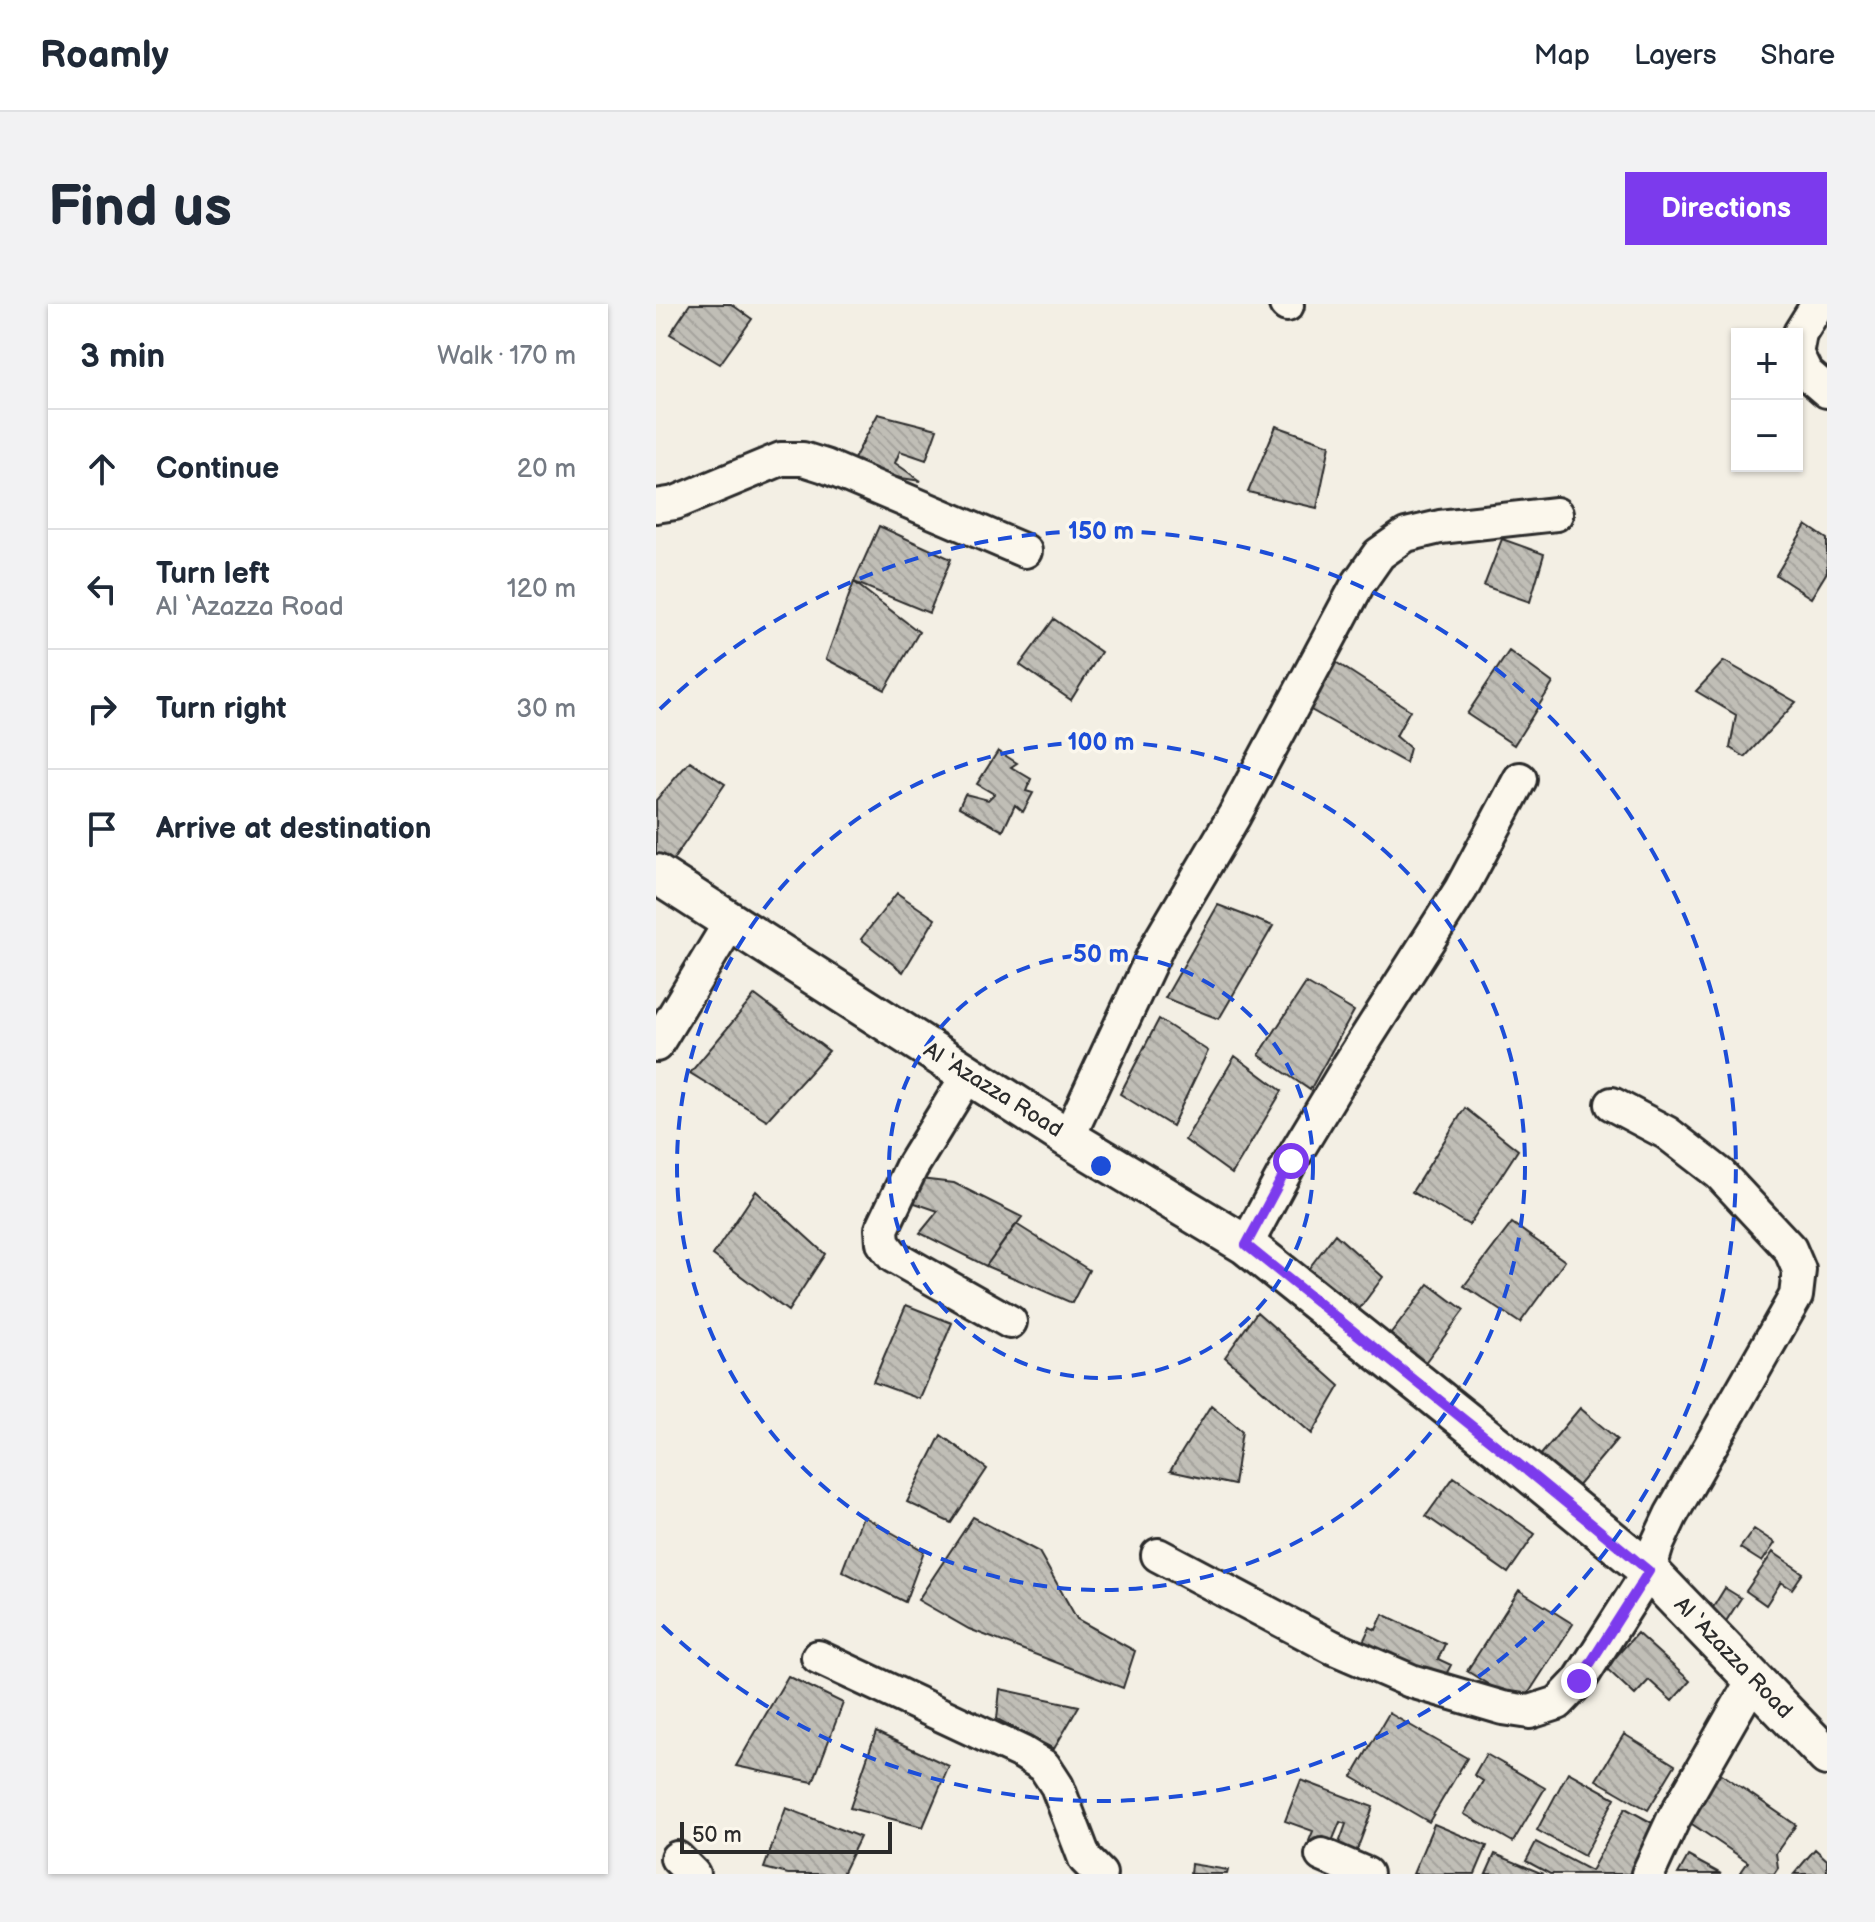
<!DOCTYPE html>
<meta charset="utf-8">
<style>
body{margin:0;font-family:"Balsamiq Sans",sans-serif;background:#f2f2f3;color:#1f2937}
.controls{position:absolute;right:24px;top:24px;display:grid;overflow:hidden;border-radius:0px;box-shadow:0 2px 6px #0004}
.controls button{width:72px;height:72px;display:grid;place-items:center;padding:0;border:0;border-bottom:2px solid #e0e1e3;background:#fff;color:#1f2937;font:40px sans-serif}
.scale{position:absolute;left:24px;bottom:20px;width:212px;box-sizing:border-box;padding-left:8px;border:4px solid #2b2b2b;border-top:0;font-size:22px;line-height:28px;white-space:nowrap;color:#2b2b2b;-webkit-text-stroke:6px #fbf7ec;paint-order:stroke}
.stop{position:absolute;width:24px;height:24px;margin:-18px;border:6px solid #7c3aed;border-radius:50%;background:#fff}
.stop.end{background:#7c3aed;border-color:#fff;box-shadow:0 2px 8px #0008}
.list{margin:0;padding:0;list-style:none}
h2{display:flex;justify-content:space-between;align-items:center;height:104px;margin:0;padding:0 32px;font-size:34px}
h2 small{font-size:26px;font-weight:400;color:#747a83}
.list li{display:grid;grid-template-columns:52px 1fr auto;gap:24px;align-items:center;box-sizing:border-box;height:120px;padding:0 32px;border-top:2px solid #e0e1e3}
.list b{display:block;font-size:30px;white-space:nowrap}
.list p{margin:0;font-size:26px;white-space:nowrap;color:#747a83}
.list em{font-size:26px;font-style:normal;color:#747a83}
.icon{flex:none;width:44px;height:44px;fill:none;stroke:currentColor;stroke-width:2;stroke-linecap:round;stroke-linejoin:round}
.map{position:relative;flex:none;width:1171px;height:1570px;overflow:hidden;border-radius:0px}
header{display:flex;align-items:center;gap:48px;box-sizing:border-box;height:112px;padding:0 40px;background:#fff;border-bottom:2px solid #e0e1e3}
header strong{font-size:38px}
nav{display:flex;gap:44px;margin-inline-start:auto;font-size:28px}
.intro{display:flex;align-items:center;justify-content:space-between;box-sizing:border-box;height:192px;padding:0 48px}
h1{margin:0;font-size:56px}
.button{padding:20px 36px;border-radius:0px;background:#7c3aed;color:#fff;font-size:28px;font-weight:700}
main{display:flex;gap:48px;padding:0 48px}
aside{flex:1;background:#fff;border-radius:0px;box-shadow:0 2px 6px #0004}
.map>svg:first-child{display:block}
</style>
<header>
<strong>Roamly</strong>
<nav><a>Map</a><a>Layers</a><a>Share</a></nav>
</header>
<div class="intro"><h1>Find us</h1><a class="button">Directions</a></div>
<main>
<aside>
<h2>3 min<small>Walk · 170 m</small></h2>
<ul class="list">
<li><svg class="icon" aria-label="ahead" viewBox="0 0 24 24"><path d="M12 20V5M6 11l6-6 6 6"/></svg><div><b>Continue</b></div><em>20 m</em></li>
<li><svg class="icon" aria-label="left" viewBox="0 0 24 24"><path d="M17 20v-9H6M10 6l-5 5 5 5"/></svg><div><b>Turn left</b><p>Al ‘Azazza Road</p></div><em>120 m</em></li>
<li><svg class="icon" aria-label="right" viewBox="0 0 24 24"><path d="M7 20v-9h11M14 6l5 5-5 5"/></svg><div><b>Turn right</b></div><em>30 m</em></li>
<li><svg class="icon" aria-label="arrive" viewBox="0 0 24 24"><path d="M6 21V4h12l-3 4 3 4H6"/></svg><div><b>Arrive at destination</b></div></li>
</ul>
</aside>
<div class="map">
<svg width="1171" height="1570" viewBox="0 0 1171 1570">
<defs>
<pattern id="building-back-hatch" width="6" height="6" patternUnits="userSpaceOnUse" patternTransform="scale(2)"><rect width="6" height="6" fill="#c0beb6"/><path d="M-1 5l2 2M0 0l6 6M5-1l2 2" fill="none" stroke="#a5a39d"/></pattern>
</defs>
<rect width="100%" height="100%" fill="#f3efe4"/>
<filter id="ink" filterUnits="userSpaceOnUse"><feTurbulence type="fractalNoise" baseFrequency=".0125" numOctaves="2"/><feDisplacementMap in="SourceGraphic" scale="16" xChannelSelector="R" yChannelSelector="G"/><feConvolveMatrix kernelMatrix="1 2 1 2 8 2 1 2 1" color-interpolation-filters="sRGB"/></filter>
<g filter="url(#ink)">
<path fill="url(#building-back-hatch)" stroke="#2b2b2b" stroke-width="2" d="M 34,0 L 75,0 L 96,15 L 64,60 L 14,30 Z
M 222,110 L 281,125 L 270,156 L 244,147 L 239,159 L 265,177 L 192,166 Z
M 620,122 L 674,141 L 661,204 L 592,188 Z
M 1150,221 L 1171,235 L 1171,268 L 1155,294 L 1120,271 Z
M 223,222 L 295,255 L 273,309 L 198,278 Z
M 846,235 L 888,250 L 874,298 L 828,282 Z
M 198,278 L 263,328 L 229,386 L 170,355 Z
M 398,315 L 445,348 L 415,396 L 364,361 Z
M 853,347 L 897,379 L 858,441 L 811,410 Z
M 675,355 L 754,406 L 740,432 L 754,444 L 750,459 L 644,400 Z
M 1068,357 L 1140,398 L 1089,453 L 1074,444 L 1080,411 L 1040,387 Z
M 342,447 L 361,459 L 355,463 L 375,475 L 370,487 L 377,489 L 367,508 L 359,501 L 347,527 L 303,503 L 309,490 L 332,496 L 338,490 L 321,480 Z
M 34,457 L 69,480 L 11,565 L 0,558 L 0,496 Z
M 241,589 L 279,615 L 247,668 L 205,635 Z
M 562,601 L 617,622 L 563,715 L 509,694 Z
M 650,679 L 698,707 L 654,786 L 603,751 Z
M 99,691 L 173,747 L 111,816 L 34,769 Z
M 503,715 L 552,747 L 516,822 L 464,790 Z
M 579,752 L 626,787 L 576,870 L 529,836 Z
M 809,804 L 862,846 L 813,921 L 756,888 Z
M 264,875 L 298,879 L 366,913 L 330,962 L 264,929 L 282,907 L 250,896 Z
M 100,887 L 169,950 L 132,1007 L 57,951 Z
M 856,919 L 909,957 L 864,1019 L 808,982 Z
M 360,920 L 433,966 L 416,999 L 330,962 Z
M 679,930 L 727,973 L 698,1012 L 647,972 Z
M 773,980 L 808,1006 L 768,1060 L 731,1035 Z
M 250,1001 L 296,1019 L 264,1095 L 217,1078 Z
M 601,1008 L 684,1082 L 656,1130 L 569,1053 Z
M 555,1101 L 586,1127 L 578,1181 L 514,1167 Z
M 924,1104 L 961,1135 L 915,1190 L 878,1159 Z
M 285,1131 L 331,1165 L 295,1219 L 251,1198 Z
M 798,1173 L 879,1230 L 852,1269 L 770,1212 Z
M 207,1212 L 268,1247 L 249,1298 L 186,1267 Z
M 317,1213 L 383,1248 L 421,1315 L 479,1347 L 467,1384 L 313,1325 L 262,1296 Z
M 1098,1225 L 1119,1239 L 1106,1258 L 1084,1244 Z
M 1117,1248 L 1147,1269 L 1136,1285 L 1125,1278 L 1110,1301 L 1090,1287 Z
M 1069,1284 L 1085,1294 L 1063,1328 L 1048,1318 Z
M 863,1286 L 917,1320 L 865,1401 L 811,1367 Z
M 727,1310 L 789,1340 L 782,1355 L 795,1361 L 784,1382 L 702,1348 L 714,1323 L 720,1326 Z
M 981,1329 L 1034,1377 L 1016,1397 L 993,1376 L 979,1391 L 950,1364 Z
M 132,1372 L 187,1399 L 157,1478 L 80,1462 Z
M 344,1385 L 423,1402 L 398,1445 L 341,1415 Z
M 733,1409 L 811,1454 L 773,1518 L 696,1473 Z
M 220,1428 L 293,1462 L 267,1523 L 194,1504 Z
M 968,1430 L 1019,1461 L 992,1506 L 940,1476 Z
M 830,1450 L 889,1484 L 857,1538 L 808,1510 L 827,1477 L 818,1471 Z
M 912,1468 L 959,1494 L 928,1552 L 881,1526 Z
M 1063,1468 L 1140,1521 L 1120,1549 L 1122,1564 L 1118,1570 L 1088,1570 L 1085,1568 L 1092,1558 L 1030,1516 Z
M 645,1476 L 717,1503 L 699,1551 L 681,1545 L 690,1520 L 684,1518 L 673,1545 L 653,1537 L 657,1527 L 629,1517 Z
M 130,1504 L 204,1533 L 186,1570 L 132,1570 L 108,1564 Z
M 969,1504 L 1000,1521 L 973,1570 L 894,1570 L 870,1557 L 880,1538 L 935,1567 Z
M 778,1520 L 831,1542 L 819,1570 L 757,1570 Z
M 1159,1545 L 1171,1556 L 1171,1570 L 1138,1570 Z
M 839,1550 L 887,1570 L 830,1570 Z
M 1032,1552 L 1065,1570 L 1022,1570 Z
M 535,1560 L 572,1566 L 571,1570 L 534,1570 Z"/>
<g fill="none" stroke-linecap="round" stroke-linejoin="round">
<defs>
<path id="minor" d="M 630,0 L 631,1
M 1141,45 L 1144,29 L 1162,0
M 1141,51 L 1150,69 L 1171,87
M 0,202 L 19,199 L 125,155 L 147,155 L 169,162 L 369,247
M 0,741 L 74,619
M 312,771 L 255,864 L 226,925 L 227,939 L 237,952 L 354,1018
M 412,834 L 503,639 L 578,512 L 702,280 L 723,250 L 750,231 L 784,223 L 900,210
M 590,941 L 635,857 L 693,761 L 805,585 L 864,475
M 502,1251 L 676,1343 L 755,1377 L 847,1404 L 874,1408 L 902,1399 L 923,1377 L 993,1267 L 1001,1241 L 1015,1211 L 1140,992 L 1143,966 L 1134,945 L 1064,870 L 1011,829 L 956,800
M 162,1353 L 367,1449 L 388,1462 L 401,1482 L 429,1555 L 444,1570
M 666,1551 L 710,1570
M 21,1554 L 37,1570
M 992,1570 L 1017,1516 L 1097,1376"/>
<path id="tertiary" d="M 0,570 L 412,834 L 590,941 L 842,1143 L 993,1267 L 1171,1452"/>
</defs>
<use href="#minor" stroke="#2b2b2b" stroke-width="38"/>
<use href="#tertiary" stroke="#2b2b2b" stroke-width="44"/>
<use href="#minor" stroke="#fbf7ec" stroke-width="32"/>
<use href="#tertiary" stroke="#fbf7ec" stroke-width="38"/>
</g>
</g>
<g fill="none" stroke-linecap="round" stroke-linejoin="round" filter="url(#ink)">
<path stroke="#7c3aed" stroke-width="10" d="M 635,857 L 590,941 L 842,1143 L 993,1267 L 923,1377"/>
</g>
<g fill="none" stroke="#1d4ed8" stroke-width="4" stroke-dasharray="14 10">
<circle cx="445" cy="862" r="212"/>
<circle cx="445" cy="862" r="424"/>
<path d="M4 405A635 635 0 1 1 4 1319"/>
</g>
<g text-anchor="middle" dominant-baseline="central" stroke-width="7" stroke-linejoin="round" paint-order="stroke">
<g font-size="22" fill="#2b2b2b" stroke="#fbf7ec">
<text transform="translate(337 786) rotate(32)">Al ‘Azazza Road</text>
<text transform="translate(1077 1354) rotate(46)">Al ‘Azazza Road</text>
</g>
</g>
<circle cx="445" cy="862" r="12" fill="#1d4ed8" stroke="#fbf7ec" stroke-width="4"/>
<g font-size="24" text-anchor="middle" font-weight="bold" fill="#1d4ed8" stroke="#fbf7ec" stroke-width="7" stroke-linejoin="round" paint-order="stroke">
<text x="445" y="235">150 m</text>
<text x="445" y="446">100 m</text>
<text x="445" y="658">50 m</text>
</g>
</svg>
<div class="controls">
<button>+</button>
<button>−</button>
</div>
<div class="scale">50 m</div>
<div class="stop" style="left:635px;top:857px"></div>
<div class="stop end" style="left:923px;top:1377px"></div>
</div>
</main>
